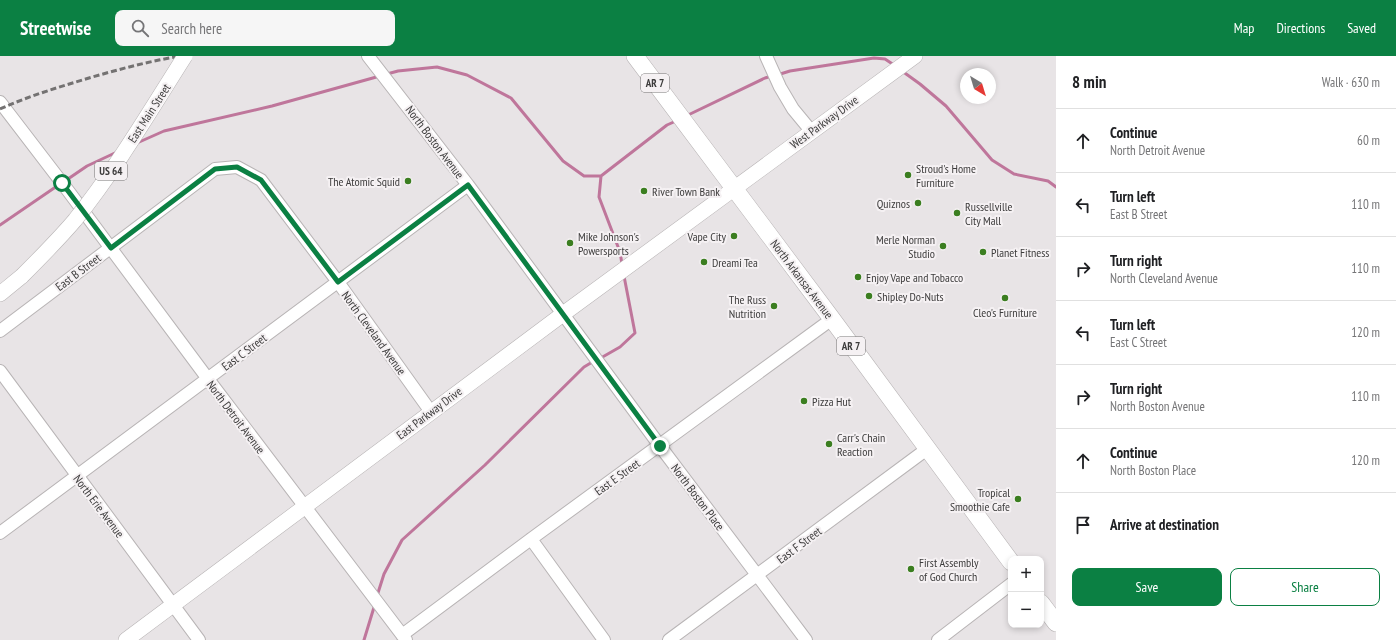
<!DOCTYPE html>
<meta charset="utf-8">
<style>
body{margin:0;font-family:"PT Sans Narrow",sans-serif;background:#f6f6f6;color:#202124}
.controls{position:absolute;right:12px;bottom:12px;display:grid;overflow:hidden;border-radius:8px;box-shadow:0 2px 6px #0003}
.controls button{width:36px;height:36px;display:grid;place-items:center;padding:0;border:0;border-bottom:1px solid #e0e0e0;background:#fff;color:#202124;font:20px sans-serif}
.compass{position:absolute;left:960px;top:12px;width:36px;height:36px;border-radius:50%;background:#fff;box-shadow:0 2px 6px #0003;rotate:142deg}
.stop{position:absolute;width:12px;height:12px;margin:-9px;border:3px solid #0b8043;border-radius:50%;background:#fff}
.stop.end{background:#0b8043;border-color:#fff;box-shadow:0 1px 4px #0008}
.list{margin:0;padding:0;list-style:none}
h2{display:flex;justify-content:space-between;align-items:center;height:52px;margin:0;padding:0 16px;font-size:17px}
h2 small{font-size:13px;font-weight:400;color:#757577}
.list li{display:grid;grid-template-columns:26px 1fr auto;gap:12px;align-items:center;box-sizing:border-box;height:64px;padding:0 16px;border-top:1px solid #e0e0e0}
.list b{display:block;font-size:15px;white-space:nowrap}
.list p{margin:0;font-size:13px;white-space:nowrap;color:#757577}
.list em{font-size:13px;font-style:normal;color:#757577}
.actions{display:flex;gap:8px;padding:12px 16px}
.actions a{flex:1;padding:9px 0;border:1px solid #0b8043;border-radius:8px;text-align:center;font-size:14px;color:#0b8043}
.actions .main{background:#0b8043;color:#fff}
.icon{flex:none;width:22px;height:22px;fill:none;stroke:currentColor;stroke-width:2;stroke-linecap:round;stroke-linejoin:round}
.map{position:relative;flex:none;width:1056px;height:584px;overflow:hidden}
header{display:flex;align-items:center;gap:24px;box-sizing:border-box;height:56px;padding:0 20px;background:#0b8043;color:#fff}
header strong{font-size:19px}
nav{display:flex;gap:22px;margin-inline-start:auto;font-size:14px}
.search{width:280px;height:36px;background:#f6f6f6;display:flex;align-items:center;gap:10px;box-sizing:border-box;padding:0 14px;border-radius:8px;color:#757577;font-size:15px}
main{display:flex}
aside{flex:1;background:#fff}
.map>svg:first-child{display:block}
</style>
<header>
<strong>Streetwise</strong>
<div class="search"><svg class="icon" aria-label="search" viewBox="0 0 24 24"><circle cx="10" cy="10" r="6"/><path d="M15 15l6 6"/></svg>Search here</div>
<nav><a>Map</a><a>Directions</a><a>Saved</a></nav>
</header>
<main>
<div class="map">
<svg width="1056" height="584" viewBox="0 0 1056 584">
<rect width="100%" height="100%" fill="#e8e4e6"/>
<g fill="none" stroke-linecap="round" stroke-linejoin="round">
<path stroke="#bf769b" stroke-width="3" d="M 902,15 L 920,28 L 946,50 L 992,104 L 1014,118 L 1048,125 L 1056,131
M 387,18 L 398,15 L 437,11 L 467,19 L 511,42 L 563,105 L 584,120 L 601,120 L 667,69 L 676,65
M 777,19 L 790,15 L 874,2 L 885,3 L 894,9
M 686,60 L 765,22 L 772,20
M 137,87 L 164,75 L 272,50 L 380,20
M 601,120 L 599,141 L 620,196 L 622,208
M 65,125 L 87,110 L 117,96
M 0,169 L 60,128
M 599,303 L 620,291 L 635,277 L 624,220
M 377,540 L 384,518 L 402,484 L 485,409 L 584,311 L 594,305
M 364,584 L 375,548"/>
<defs>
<path id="minor" d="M 368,0 L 468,129 L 660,390 L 806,584
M 766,0 L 780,31 L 793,53 L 812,76
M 0,46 L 69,136 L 208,323 L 406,584
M 0,275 L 215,113 L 237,111 L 261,124 L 338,226 L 431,356
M 0,315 L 199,584
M 0,477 L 468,129
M 531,483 L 604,584
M 402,579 L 531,483 L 832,263
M 669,584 L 927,393
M 938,584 L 1011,528"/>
<path id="major" d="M 0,238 L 22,220
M 126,584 L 563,258 L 915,0"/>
<path id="highway" d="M 635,0 L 832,263 L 1011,506
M 1041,547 L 1056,567"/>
</defs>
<use href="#minor" stroke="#b8b4b5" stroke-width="14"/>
<use href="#major" stroke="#b8b4b5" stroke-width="16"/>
<use href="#highway" stroke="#b8b4b5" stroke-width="18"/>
<use href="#minor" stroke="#fff" stroke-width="12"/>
<use href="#major" stroke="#fff" stroke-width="15"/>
<use href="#highway" stroke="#fff" stroke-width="17"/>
<path stroke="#747272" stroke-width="3" stroke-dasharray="6 3" stroke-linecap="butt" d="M 0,53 C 29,40 59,31 89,22 C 120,13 150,5 181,0"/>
<defs>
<path id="major-bridge" d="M 22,220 C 40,202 58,184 75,164 C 116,113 150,55 185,0"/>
</defs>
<use href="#major-bridge" stroke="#b8b4b5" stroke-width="16" stroke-linecap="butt"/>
<use href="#major-bridge" stroke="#fff" stroke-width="15"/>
</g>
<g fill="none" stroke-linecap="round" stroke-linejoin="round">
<path stroke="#0b8043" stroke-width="5" d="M 62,127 L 111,192 L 215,113 L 237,111 L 261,124 L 338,226 L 468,129 L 660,390"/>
</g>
<g fill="#3b7e20" stroke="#f5f1f3" stroke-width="1.5">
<circle cx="908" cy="119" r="4"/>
<circle cx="408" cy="125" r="4"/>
<circle cx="644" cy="135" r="4"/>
<circle cx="918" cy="147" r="4"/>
<circle cx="957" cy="157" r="4"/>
<circle cx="734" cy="180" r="4"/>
<circle cx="570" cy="187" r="4"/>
<circle cx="943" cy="190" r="4"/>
<circle cx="983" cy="196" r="4"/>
<circle cx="704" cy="206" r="4"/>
<circle cx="858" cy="221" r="4"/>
<circle cx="869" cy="240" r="4"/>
<circle cx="1005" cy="242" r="4"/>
<circle cx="774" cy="250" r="4"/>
<circle cx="804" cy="345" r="4"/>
<circle cx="829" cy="388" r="4"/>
<circle cx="1018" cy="443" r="4"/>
<circle cx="911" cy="513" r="4"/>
</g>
<g text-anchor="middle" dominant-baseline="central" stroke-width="4" stroke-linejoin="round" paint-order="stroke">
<g fill="#f5f1f3" stroke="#747273" stroke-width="1">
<rect x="641" y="18" width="28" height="18" rx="3"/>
<rect x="95" y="106" width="32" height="18" rx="3"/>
<rect x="837" y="281" width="28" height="18" rx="3"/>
</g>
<g font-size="11" font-weight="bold" fill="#3d3c3c">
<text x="655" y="27">AR 7</text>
<text x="111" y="115">US 64</text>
<text x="851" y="290">AR 7</text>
</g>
<g font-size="12" fill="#3d3c3c" stroke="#f5f1f3">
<text transform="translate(149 57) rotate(-57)">East Main Street</text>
<text transform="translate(824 66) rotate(-36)">West Parkway Drive</text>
<text transform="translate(435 86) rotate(53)">North Boston Avenue</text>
<text transform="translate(78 216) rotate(-37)">East B Street</text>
<text transform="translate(802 223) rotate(53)">North Arkansas Avenue</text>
<text transform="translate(374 277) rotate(54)">North Cleveland Avenue</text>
<text transform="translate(244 296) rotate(-37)">East C Street</text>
<text transform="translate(429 357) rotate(-37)">East Parkway Drive</text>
<text transform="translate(236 361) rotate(53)">North Detroit Avenue</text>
<text transform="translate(617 421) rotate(-36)">East E Street</text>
<text transform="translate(698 441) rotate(53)">North Boston Place</text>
<text transform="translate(99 450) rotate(53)">North Erie Avenue</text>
<text transform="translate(799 489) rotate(-37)">East F Street</text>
</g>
<g font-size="12" fill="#3d3c3c" stroke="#f5f1f3" text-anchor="start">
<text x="916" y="112">Stroud's Home<tspan x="916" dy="14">Furniture</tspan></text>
<text x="400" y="125" text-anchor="end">The Atomic Squid</text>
<text x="652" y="135">River Town Bank</text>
<text x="910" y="147" text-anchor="end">Quiznos</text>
<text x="965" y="150">Russellville<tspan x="965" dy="14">City Mall</tspan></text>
<text x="578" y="180">Mike Johnson's<tspan x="578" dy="14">Powersports</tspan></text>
<text x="726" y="180" text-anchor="end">Vape City</text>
<text x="935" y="183" text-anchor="end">Merle Norman<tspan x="935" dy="14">Studio</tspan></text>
<text x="991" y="196">Planet Fitness</text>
<text x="712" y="206">Dreami Tea</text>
<text x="866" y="221">Enjoy Vape and Tobacco</text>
<text x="877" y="240">Shipley Do-Nuts</text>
<text x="766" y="243" text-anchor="end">The Russ<tspan x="766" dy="14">Nutrition</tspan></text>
<text x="1005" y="256" text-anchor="middle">Cleo's Furniture</text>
<text x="812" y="345">Pizza Hut</text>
<text x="837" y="381">Carr's Chain<tspan x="837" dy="14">Reaction</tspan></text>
<text x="1010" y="436" text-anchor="end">Tropical<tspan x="1010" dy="14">Smoothie Cafe</tspan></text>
<text x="919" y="506">First Assembly<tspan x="919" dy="14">of God Church</tspan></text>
</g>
</g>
</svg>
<div class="controls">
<button>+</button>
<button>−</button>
</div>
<svg class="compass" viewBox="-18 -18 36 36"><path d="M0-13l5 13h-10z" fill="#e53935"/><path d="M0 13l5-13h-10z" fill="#757577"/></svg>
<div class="stop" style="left:62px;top:127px"></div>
<div class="stop end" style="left:660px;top:390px"></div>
</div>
<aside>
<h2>8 min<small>Walk · 630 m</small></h2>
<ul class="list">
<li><svg class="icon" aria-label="ahead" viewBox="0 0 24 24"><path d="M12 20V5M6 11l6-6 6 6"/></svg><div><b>Continue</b><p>North Detroit Avenue</p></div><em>60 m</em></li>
<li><svg class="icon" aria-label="left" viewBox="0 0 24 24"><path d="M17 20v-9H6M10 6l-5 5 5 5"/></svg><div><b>Turn left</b><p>East B Street</p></div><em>110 m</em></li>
<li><svg class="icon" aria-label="right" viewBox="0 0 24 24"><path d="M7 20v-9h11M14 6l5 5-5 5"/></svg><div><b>Turn right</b><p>North Cleveland Avenue</p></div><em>110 m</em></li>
<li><svg class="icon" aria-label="left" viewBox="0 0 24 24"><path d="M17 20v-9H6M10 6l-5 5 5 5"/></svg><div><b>Turn left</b><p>East C Street</p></div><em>120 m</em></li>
<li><svg class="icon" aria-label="right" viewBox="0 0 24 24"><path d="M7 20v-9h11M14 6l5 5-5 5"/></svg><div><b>Turn right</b><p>North Boston Avenue</p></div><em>110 m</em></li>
<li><svg class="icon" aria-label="ahead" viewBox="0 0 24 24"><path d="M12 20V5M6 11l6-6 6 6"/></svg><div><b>Continue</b><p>North Boston Place</p></div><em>120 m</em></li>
<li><svg class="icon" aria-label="arrive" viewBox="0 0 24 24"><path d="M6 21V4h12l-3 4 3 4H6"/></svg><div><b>Arrive at destination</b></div></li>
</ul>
<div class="actions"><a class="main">Save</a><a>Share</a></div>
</aside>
</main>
